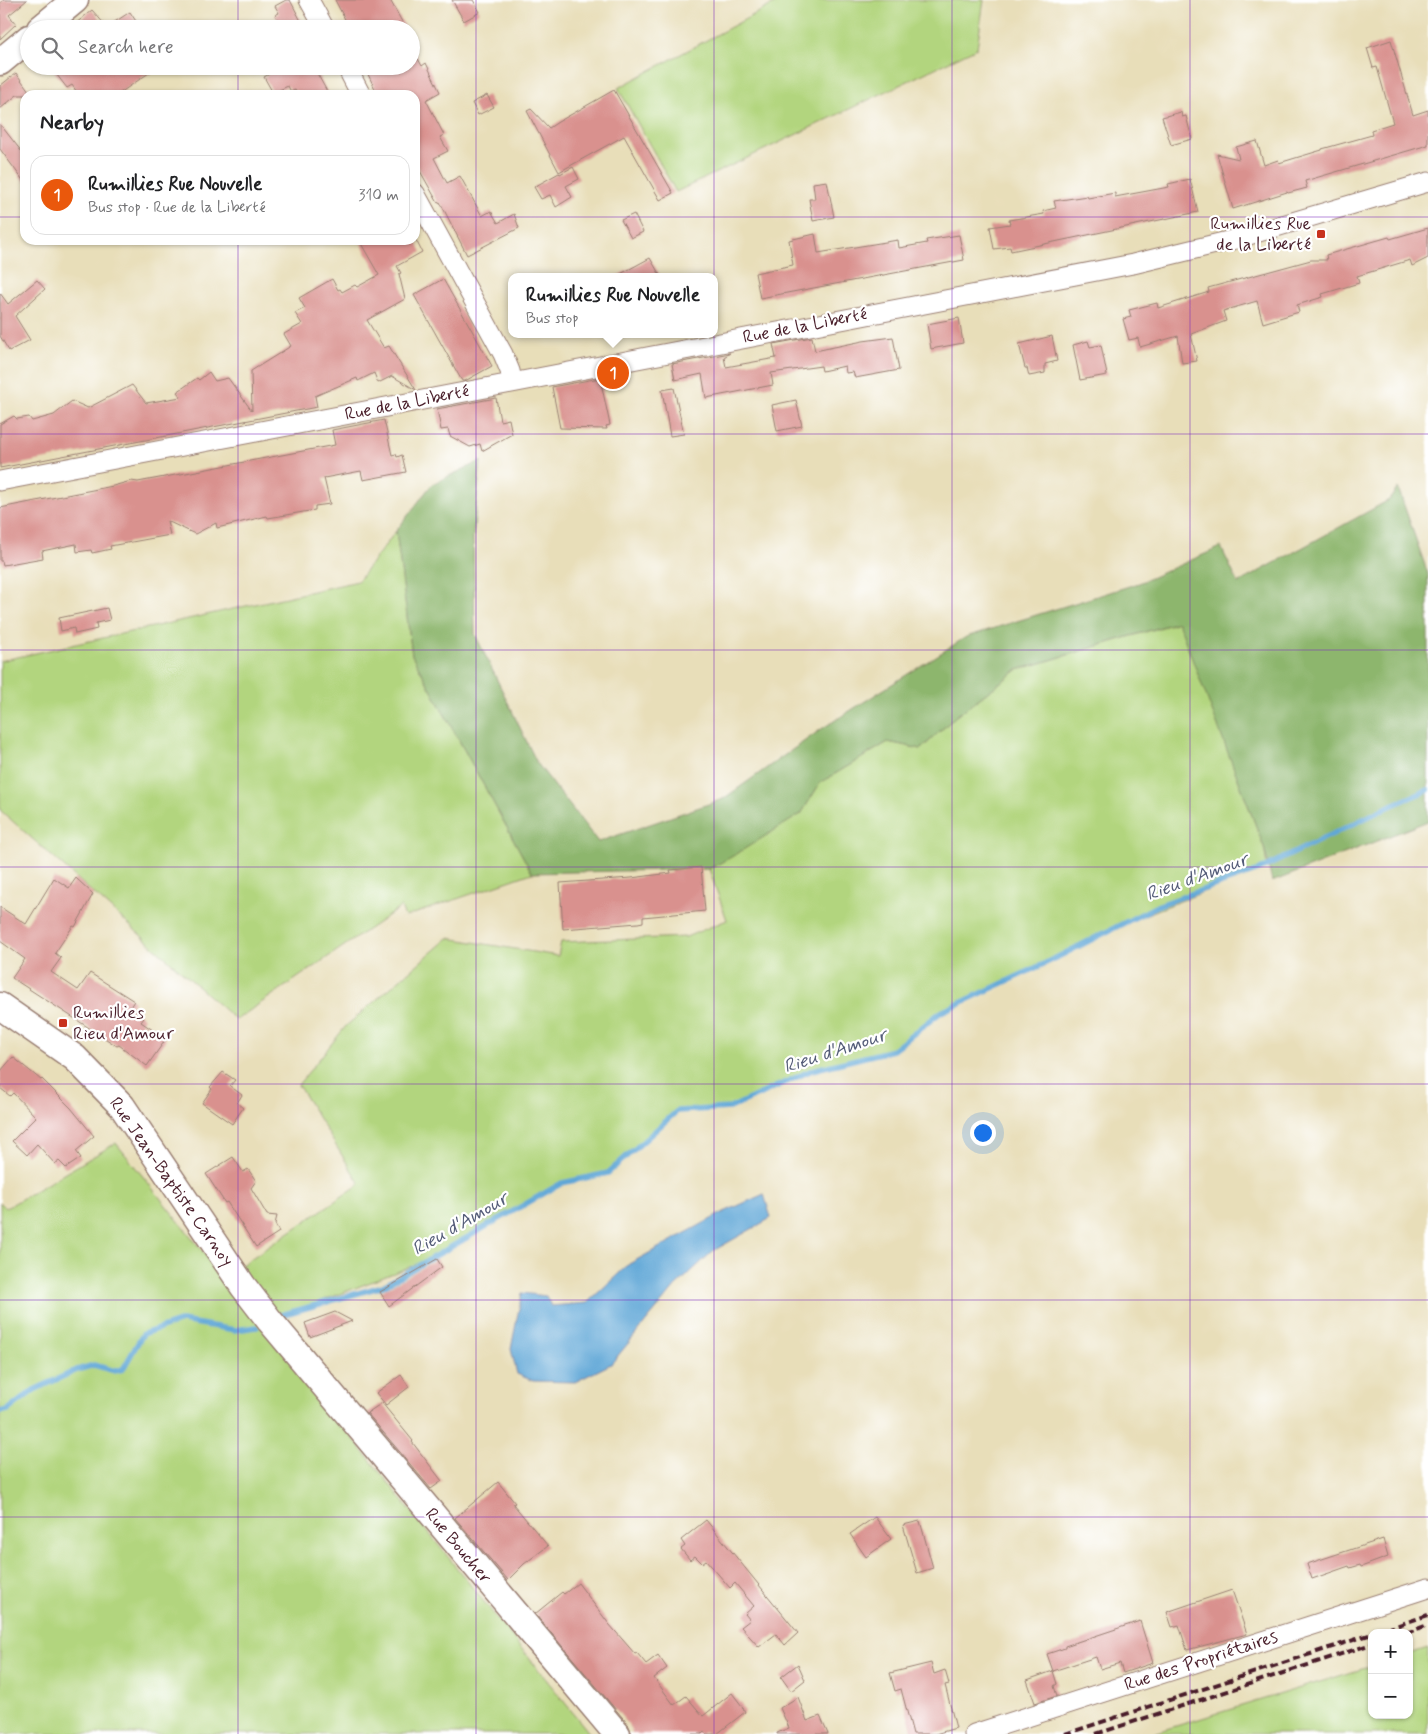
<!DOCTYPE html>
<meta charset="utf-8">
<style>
body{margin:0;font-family:Mynerve,sans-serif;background:#f2f2f2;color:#202124}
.controls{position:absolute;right:15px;bottom:15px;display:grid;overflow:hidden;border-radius:10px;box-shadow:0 1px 4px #0004}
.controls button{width:45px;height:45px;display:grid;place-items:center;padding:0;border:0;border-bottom:1px solid #e0e0e0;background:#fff;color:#202124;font:25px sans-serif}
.you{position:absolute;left:982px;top:1132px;width:18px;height:18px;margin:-12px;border:4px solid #fff;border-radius:50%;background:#1a73e8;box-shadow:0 0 0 8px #1a73e833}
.badge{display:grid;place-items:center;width:32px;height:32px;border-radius:50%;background:#ea580c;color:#fff;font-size:16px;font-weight:700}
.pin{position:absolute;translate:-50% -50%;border:2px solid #fff;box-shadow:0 1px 5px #0006}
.popup{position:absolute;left:508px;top:273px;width:210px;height:65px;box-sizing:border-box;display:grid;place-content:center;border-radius:10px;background:#fff;filter:drop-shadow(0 1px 4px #0005);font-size:16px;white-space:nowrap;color:#757577}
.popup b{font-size:19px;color:#202124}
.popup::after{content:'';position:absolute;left:50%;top:100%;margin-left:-10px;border:10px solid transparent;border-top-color:#fff}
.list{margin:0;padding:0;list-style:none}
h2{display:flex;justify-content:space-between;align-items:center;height:65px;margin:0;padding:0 20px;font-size:21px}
h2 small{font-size:16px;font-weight:400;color:#757577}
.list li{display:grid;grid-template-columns:32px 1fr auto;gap:15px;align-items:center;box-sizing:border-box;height:80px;margin:0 10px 10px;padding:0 10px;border:1px solid #e0e0e0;border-radius:15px}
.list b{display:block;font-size:19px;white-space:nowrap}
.list p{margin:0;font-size:16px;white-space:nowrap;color:#757577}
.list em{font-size:16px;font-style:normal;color:#757577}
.icon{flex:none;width:28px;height:28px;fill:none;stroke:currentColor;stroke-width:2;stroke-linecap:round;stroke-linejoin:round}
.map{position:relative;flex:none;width:1428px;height:1734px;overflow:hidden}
.search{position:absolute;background:#fff;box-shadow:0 1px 4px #0004;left:20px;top:20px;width:400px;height:55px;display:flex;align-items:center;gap:12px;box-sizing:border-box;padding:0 18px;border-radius:28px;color:#757577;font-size:19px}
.panel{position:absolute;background:#fff;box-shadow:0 1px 4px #0004;left:20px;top:90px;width:400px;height:155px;border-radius:15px}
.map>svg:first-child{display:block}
</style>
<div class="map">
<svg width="1428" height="1734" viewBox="0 0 1428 1734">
<rect width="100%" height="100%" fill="#fff"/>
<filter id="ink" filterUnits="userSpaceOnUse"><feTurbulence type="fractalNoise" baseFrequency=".02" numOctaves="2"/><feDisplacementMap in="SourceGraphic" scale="10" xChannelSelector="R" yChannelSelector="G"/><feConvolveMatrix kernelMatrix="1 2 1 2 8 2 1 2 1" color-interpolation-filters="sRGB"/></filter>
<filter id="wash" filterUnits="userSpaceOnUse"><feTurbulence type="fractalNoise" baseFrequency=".0096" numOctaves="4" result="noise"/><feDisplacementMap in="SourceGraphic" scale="20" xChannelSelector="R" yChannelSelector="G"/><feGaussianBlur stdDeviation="1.12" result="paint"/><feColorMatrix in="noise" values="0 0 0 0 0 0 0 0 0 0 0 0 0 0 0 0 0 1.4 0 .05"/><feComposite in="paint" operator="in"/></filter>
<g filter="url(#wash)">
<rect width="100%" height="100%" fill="#e8deb9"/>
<path fill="#b2d57e" stroke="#7e7a54" d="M 781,0 L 984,0 L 977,48 L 676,192 L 618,88 Z
M 396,531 L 412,655 L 532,873 L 405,917 L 401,907 L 236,1020 L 0,810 L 0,661 L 358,581 Z
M 1179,622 L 1264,847 L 1267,867 L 1124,923 L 941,1012 L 893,1050 L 806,1073 L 730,1108 L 677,1111 L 608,1173 L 562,1183 L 430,1259 L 270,1321 L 237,1268 L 360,1184 L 298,1085 L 346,1026 L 448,938 L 558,956 L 561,942 L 686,937 L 727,920 L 709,869 L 801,814 L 820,783 L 888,742 L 921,749 L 956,716 L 1017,670 Z
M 116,1143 L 590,1734 L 0,1734 L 0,1202 L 6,1208 Z
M 1428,1648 L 1428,1734 L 1150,1734 L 1372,1666 L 1372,1715 L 1409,1715 L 1409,1654 Z"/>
<path fill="#8db66d" stroke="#6c6a4c" d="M 481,461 L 473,537 L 475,634 L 537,763 L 598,842 L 723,799 L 823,728 L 966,637 L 1139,583 L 1221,547 L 1238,583 L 1389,500 L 1398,488 L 1428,574 L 1428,821 L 1272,882 L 1264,847 L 1178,622 L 1017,670 L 956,716 L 921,749 L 888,742 L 820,783 L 801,814 L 733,856 L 709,869 L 532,873 L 412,655 L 396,531 L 432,484 Z"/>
<path fill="#61a7d7" stroke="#566381" d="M 764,1194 L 771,1218 L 713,1251 L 675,1287 L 611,1364 L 575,1382 L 533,1381 L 517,1374 L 511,1349 L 522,1293 L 546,1296 L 551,1306 L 587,1303 L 629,1264 L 724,1212 Z"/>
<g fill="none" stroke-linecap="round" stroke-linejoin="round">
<path stroke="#61a7d7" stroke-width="5.5" d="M 281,1315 L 383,1286 L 562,1183 L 608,1173 L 677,1111 L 730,1108 L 812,1070 L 893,1050 L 941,1012 L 1050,961 L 1159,905 L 1259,870 L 1390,806 L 1428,790
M 0,1412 L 8,1410 L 34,1390 L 77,1370 L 94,1365 L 115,1371 L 123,1369 L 143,1334 L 182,1321 L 235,1330 L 257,1327"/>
</g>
<g id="blocks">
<path fill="#d9918e" d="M 4,0 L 27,0 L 9,15 L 16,24 L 0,39 L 0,3 Z
M 286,0 L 290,0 L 302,23 L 292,29 L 283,29 L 275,15 L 279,13 L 275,6 Z
M 335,0 L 390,0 L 406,29 L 350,29 Z
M 452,0 L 473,0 L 480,12 L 464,21 Z
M 92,10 L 107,27 L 130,12 L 141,29 L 69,29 Z
M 1391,40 L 1413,115 L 1428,110 L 1428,145 L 1305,181 L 1307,188 L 1288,193 L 1287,192 L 1233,209 L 1217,154 L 1239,159 L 1236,147 L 1257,141 L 1264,165 L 1278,160 L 1279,163 L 1322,150 L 1322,149 L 1372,135 L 1371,130 L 1393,123 L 1377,67 L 1373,68 L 1367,48 Z
M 411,46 L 422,66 L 426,63 L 440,92 L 426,100 L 444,135 L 440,137 L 448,151 L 434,158 L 447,183 L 460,176 L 482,216 L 491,211 L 498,223 L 514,214 L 519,228 L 467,255 L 440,202 L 438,203 L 415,162 L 415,95 L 378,95 L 364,66 L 411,66 Z
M 50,66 L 159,66 L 117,95 L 79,95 L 72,85 L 67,88 Z
M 284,66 L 313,66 L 329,95 L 298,95 L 295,90 L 291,92 L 288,86 L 273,93 L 264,77 Z
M 16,73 L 32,95 L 17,95 L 0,109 L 0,86 Z
M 614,90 L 673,193 L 660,200 L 624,136 L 559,172 L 527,111 L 531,109 L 549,128 L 558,122 Z
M 487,95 L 494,107 L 478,115 L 472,103 Z
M 1181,112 L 1182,117 L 1186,116 L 1192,139 L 1171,145 L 1162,117 Z
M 0,124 L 25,156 L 25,183 L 0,149 Z
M 573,167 L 579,179 L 566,186 L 572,197 L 556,207 L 550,195 L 541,199 L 534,187 L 559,173 L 560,174 Z
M 1190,179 L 1198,212 L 1030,247 L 1011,251 L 1010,247 L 994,249 L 990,227 L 1010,224 L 1009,220 L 1044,214 L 1043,211 L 1056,208 L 1054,201 L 1087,196 L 1088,198 L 1115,193 L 1115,197 L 1169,187 L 1168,184 Z
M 827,181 L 834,217 L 813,221 L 809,199 L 815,199 L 813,183 Z
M 634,214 L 643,232 L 631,238 L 621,220 Z
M 1428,228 L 1428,258 L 1412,266 L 1410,260 L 1357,276 L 1359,283 L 1322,294 L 1323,297 L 1297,305 L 1299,312 L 1263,323 L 1257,301 L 1223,311 L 1226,321 L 1191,334 L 1197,361 L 1182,363 L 1178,336 L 1140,347 L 1138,338 L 1129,340 L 1123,319 L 1131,317 L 1129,310 L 1157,303 L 1158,308 L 1209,292 L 1208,288 L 1311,260 L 1327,260 L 1326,255 L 1389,237 L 1390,239 Z
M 815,234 L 818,253 L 898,240 L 899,248 L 927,243 L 926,240 L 959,235 L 964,260 L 760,298 L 755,273 L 793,265 L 789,240 Z
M 359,240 L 416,240 L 422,252 L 397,266 L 401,273 L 399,274 L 405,299 L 367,320 L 384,348 L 389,346 L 416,390 L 392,376 L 378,383 L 374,373 L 358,381 L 357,378 L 315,396 L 317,407 L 0,468 L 0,424 L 14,416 L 17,419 L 29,417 L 32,421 L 54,415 L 72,401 L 88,408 L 132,385 L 146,403 L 181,397 L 177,392 L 197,378 L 199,380 L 209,372 L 215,381 L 228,378 L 252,411 L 251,371 L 291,346 L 284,334 L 302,324 L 295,313 L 305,308 L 299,298 L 332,279 L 338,290 L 340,289 L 342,292 L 355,285 L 357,287 L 379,275 Z
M 650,258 L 661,277 L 615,277 Z
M 443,279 L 492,366 L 465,381 L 462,381 L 414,295 Z
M 37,280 L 45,289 L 15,316 L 30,340 L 9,351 L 0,336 L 0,293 L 8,304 Z
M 959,318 L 963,343 L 931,349 L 927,324 Z
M 1052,336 L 1057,361 L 1045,364 L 1045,373 L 1029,376 L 1027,368 L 1025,368 L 1019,344 Z
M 812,337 L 815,351 L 863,341 L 893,337 L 899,370 L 855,378 L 853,372 L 846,373 L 845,366 L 822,371 L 821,366 L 771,373 L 773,385 L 706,398 L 702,374 L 675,380 L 672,364 L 730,353 L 724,357 L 726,367 L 776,358 L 773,344 Z
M 1088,341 L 1090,347 L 1101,345 L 1107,375 L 1080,380 L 1073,345 Z
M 600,378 L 610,425 L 606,426 L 607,429 L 560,428 L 552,387 Z
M 674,388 L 684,434 L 670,436 L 662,390 Z
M 496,398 L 500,421 L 509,419 L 512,434 L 482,451 L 480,444 L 470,447 L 450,436 L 448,429 L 441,430 L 437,409 Z
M 796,400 L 802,426 L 777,431 L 772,405 Z
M 384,420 L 392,455 L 396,454 L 397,457 L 402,455 L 406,472 L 363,480 L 361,471 L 324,478 L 330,504 L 315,506 L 315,510 L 280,516 L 268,518 L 267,516 L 217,528 L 216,523 L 195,534 L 167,521 L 170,535 L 110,546 L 111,549 L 92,553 L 91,550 L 77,552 L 76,544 L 42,551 L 43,558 L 3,565 L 2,561 L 0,561 L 0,508 L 113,486 L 131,481 L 138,482 L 335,445 L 332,430 Z
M 107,608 L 110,620 L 96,623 L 97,629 L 75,634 L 74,628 L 61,631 L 59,618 Z
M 701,867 L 705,911 L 643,917 L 643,922 L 638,923 L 563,929 L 560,883 L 631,878 L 671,873 L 670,870 Z
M 54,878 L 69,888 L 76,878 L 93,894 L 75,927 L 73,926 L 55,953 L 61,958 L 51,972 L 78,990 L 90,973 L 134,1001 L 130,1007 L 144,1018 L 141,1022 L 166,1039 L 147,1066 L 119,1045 L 117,1046 L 12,978 L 25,959 L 0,941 L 0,907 L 26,924 Z
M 13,1057 L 41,1080 L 42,1079 L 71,1108 L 94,1136 L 76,1151 L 81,1158 L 66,1168 L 59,1161 L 55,1164 L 37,1144 L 27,1155 L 12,1141 L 36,1117 L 13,1093 L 10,1096 L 0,1088 L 0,1072 Z
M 223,1072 L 235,1080 L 230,1086 L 242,1095 L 237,1103 L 243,1108 L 232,1124 L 202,1103 L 212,1089 L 210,1087 Z
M 233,1157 L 243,1172 L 248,1169 L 256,1181 L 251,1188 L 267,1215 L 277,1216 L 275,1224 L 279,1232 L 256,1247 L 227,1202 L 225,1203 L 206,1174 Z
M 437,1259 L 442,1267 L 389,1306 L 380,1292 Z
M 335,1312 L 352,1321 L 310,1337 L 305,1323 Z
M 401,1375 L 409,1387 L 386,1405 L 376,1393 Z
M 382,1403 L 413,1441 L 412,1442 L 442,1481 L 431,1489 L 367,1413 Z
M 498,1482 L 515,1503 L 513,1504 L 548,1546 L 524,1564 L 508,1580 L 455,1518 Z
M 875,1517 L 891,1539 L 866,1557 L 850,1534 Z
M 706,1520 L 798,1633 L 785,1645 L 776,1634 L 759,1647 L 741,1627 L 750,1620 L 745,1614 L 754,1606 L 735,1583 L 730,1588 L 706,1560 L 702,1563 L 695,1556 L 690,1560 L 681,1549 L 685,1546 L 681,1540 Z
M 920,1521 L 933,1568 L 917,1573 L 903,1525 Z
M 1383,1539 L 1388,1557 L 1361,1567 L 1360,1565 L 1350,1568 L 1349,1566 L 1312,1579 L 1307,1564 Z
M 578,1583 L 609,1624 L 635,1654 L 637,1653 L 646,1664 L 658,1655 L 667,1668 L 654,1678 L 674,1705 L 686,1696 L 703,1716 L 732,1693 L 742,1706 L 745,1712 L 717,1734 L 707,1734 L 704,1732 L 702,1734 L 632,1734 L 628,1724 L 535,1614 L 562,1592 L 564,1594 Z
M 1232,1590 L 1247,1634 L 1187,1650 L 1179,1625 L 1172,1627 L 1167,1612 Z
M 1140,1621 L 1153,1663 L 1123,1673 L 1120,1663 L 1100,1669 L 1096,1657 L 1053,1671 L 1047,1654 L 1065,1648 L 1065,1646 Z
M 931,1663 L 934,1674 L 945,1670 L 949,1684 L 945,1685 L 956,1728 L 935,1734 L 913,1734 L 901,1689 L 895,1691 L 890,1673 Z
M 798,1664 L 805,1680 L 791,1691 L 781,1677 Z
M 1053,1671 L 1057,1684 L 1054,1686 L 1057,1696 L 1035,1703 L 1027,1680 Z
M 798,1697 L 807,1721 L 820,1716 L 828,1734 L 777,1734 L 777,1733 L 789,1728 L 780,1708 Z"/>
</g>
</g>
<g filter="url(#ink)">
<use href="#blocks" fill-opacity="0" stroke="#997e72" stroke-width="1"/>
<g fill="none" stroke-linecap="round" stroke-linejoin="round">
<defs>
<path id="street" d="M 309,0 L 325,29
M 346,66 L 361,95
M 415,193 L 503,354 L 510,371 L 512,382
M 0,481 L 1133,264 L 1232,240 L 1428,182
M 974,1734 L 1428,1588"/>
<path id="secondary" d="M 40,29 L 75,0
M 0,62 L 29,38
M 0,1006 L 75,1058 L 122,1106 L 243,1286 L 270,1321 L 617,1734"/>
</defs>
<use href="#street" stroke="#997e72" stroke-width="21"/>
<use href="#secondary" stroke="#997e72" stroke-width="29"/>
<use href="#street" stroke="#fff" stroke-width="19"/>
<use href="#secondary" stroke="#fff" stroke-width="26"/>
<path stroke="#4a1f2b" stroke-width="4" stroke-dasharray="8 4" stroke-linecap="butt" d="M 1375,1633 L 1428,1615
M 1406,1633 L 1428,1625
M 1065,1734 L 1372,1634
M 1096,1734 L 1372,1644"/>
</g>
</g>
<path fill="none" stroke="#7b2cbf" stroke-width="1" stroke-opacity="0.55" d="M 238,0 L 238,29M 476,0 L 476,1734M 714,0 L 714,1734M 952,0 L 952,1734M 1190,0 L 1190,1734M 238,66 L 238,95M 0,217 L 25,217M 415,217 L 1428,217M 238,240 L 238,1734M 0,434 L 1428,434M 0,650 L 1428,650M 0,867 L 1428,867M 0,1084 L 1428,1084M 0,1300 L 1428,1300M 0,1517 L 1428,1517"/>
<g fill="#c8321e" stroke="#fff" stroke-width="2">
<rect x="1316" y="229" width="10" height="10" rx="2.5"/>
<rect x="58" y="1018" width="10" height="10" rx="2.5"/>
</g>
<g text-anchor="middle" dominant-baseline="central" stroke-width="4.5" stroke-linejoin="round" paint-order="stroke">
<g font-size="18" fill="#4a1f2b" stroke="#fff" text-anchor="end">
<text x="1311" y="224">Rumillies Rue<tspan x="1311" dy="21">de la Liberté</tspan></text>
<text x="73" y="1013" text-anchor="start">Rumillies<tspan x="73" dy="21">Rieu d'Amour</tspan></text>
</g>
<g font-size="18" fill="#4a1f2b" stroke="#fff">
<text transform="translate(805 326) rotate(-11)">Rue de la Liberté</text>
<text transform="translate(407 403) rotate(-11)">Rue de la Liberté</text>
<text transform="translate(171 1182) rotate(55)">Rue Jean-Baptiste Carnoy</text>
<text transform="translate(458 1546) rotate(50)">Rue Boucher</text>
<text transform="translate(1201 1661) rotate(-18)">Rue des Propriétaires</text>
</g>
<g font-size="19" font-style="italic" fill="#545c78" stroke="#fff">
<text transform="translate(1197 877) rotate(-20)">Rieu d'Amour</text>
<text transform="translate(835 1051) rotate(-18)">Rieu d'Amour</text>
<text transform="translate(460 1224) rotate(-30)">Rieu d'Amour</text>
</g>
</g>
</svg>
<div class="controls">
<button>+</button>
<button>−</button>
</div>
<div class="you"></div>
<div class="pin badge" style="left:613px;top:373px">1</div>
<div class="popup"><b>Rumillies Rue Nouvelle</b>Bus stop</div>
<div class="search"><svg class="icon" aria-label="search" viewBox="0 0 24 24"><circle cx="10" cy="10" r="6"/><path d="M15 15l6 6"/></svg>Search here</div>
<section class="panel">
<h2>Nearby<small></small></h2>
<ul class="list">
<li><span class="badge">1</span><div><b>Rumillies Rue Nouvelle</b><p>Bus stop · Rue de la Liberté</p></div><em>310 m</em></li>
</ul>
</section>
</div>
